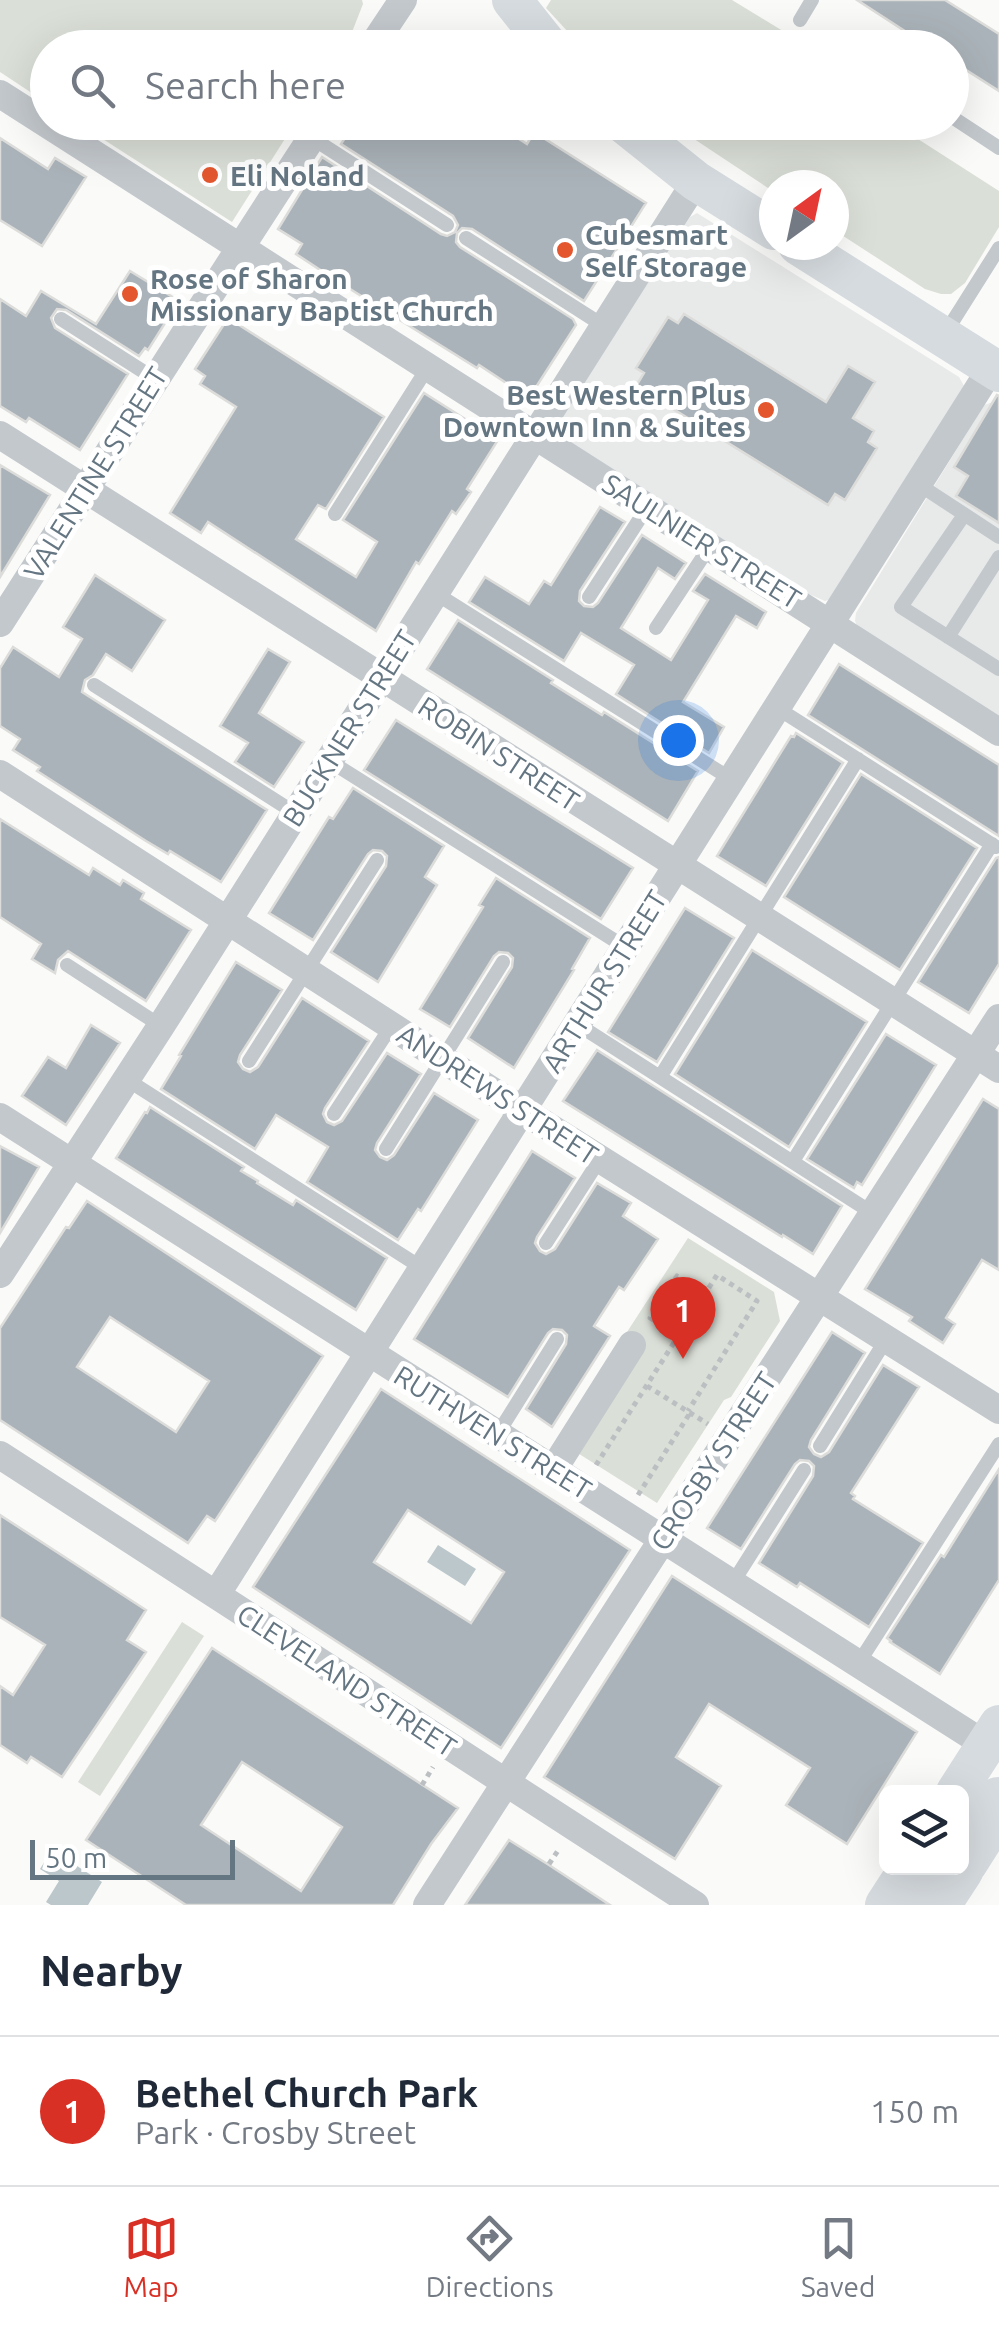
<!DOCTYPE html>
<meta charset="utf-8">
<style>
body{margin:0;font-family:Ubuntu,sans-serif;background:#f2f2f3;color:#1f2937}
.controls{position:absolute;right:30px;bottom:30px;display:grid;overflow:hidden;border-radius:15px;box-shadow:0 10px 40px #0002}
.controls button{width:90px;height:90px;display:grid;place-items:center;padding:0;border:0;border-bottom:2px solid #e0e1e3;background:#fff;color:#1f2937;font:50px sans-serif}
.compass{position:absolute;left:759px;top:170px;width:90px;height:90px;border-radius:50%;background:#fff;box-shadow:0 10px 40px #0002;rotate:33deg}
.scale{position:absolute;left:30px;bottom:25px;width:205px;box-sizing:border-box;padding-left:10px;border:5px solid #657683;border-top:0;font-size:28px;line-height:35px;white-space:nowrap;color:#657683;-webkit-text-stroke:8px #fff;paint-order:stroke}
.you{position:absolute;left:678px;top:740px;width:35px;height:35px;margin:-25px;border:8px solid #fff;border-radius:50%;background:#1a73e8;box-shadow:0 0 0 15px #1a73e833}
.badge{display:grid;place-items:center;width:65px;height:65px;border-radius:50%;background:#d93025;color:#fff;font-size:32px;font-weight:700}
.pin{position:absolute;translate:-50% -82px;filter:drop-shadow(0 2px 5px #0008)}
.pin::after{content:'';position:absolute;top:52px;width:35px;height:30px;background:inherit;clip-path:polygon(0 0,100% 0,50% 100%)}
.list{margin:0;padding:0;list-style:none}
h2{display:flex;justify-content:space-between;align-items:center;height:130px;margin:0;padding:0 40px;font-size:42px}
h2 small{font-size:32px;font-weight:400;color:#747a83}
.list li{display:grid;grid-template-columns:65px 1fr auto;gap:30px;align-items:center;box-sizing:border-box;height:150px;padding:0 40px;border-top:2px solid #e0e1e3}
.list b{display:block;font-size:38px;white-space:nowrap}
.list p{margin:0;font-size:32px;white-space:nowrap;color:#747a83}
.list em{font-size:32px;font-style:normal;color:#747a83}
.icon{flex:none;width:55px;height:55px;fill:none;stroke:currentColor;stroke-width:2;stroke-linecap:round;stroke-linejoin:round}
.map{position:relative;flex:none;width:999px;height:1905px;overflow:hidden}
.search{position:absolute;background:#fff;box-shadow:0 10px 40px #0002;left:30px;right:30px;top:30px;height:110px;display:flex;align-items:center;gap:25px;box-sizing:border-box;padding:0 35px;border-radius:55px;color:#747a83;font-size:38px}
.sheet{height:280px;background:#fff}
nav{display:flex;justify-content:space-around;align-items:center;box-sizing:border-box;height:140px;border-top:2px solid #e0e1e3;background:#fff;font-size:28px;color:#747a83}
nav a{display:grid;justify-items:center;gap:5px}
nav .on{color:#d93025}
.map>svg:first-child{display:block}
</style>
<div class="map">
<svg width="999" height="1905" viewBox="0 0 999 1905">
<rect width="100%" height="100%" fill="#fafaf8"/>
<path fill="#e8e9e9" d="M 697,213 L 959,377 L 964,386 L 834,598 L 825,601 L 809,594 L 565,439 L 559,431 L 560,420 L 690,217 Z
M 993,402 L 999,404 L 999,718 L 859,630 L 855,621 L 856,613 L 984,405 Z"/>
<path fill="#dadfd7" d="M 0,0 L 362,0 L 363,4 L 352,32 L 342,47 L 48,48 L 47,103 L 0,72 Z
M 551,0 L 732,0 L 809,47 L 582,47 L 546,8 Z
M 78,123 L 295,123 L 232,222 Z
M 670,123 L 893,123 L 999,191 L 999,227 L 965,283 L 951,294 L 941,294 L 925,289 L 834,230 L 834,185 L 774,185 L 774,192 Z
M 688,1238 L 774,1292 L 780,1321 L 731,1397 L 724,1400 L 657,1503 L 557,1440 Z
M 182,1622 L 204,1636 L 100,1796 L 78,1782 Z"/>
<path fill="#bbc7cb" d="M 438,1545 L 476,1569 L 465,1586 L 427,1562 Z
M 52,1850 L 102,1882 L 88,1905 L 51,1905 L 46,1902 L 59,1881 L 40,1869 Z"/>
<path fill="#aab3b9" stroke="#dcdcda" stroke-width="2.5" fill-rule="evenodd" d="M 857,0 L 945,0 L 999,34 L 999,91 L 952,61 L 952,48 L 931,48 Z
M 355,122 L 493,122 L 527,144 L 534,132 L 646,203 L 584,301 L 472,229 L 462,228 L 457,233 L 456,242 L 460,247 L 573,319 L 576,325 L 529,398 L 479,365 L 477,368 L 334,279 L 296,254 L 302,244 L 278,229 L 322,157 L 441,234 L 447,236 L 455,232 L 458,225 L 453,216 L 341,144 Z
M 0,138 L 48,169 L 55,158 L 86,177 L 42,246 L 0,220 Z
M 130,271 L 179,301 L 148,350 L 145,348 L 139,356 L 66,310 L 57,309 L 51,318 L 55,328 L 128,374 L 80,450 L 29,418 L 26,422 L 0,406 L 0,299 L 26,316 L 41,291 L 96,324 Z
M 684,314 L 826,402 L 848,366 L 875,382 L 853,418 L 874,431 L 868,442 L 877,448 L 845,500 L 835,494 L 828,505 L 636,386 L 644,373 L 636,368 L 668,317 L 678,323 Z
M 228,318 L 384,417 L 326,509 L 318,505 L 296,539 L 356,577 L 377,542 L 343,520 L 424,393 L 498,440 L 467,489 L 471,492 L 456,514 L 452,511 L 419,564 L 416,562 L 376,631 L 208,522 L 201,533 L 170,513 L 236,407 L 200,384 L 205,376 L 195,369 Z
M 997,395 L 999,396 L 999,523 L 956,496 L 968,476 L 954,467 Z
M 0,465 L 50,495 L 0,577 Z
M 600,507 L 625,522 L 580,591 L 579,601 L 584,606 L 593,607 L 598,603 L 642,535 L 686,563 L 675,579 L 658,568 L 621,628 L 671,660 L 708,600 L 693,591 L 705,574 L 766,612 L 757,628 L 736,616 L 683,702 L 724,727 L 709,753 L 616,694 L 634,665 L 581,633 L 564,661 L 469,602 L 485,577 L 529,604 L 544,581 L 551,585 Z
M 95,575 L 165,620 L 132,671 L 106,654 L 93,675 L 85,680 L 82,692 L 267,810 L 221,882 L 170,851 L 168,854 L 146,841 L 37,771 L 40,767 L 13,750 L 20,739 L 0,726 L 0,668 L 13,647 L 59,677 L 82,639 L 63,627 Z
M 458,620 L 553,680 L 551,683 L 602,715 L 604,712 L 698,771 L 668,821 L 427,669 Z
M 268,649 L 290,662 L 259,713 L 304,742 L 274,787 L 235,762 L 248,743 L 220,726 Z
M 839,664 L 999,765 L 999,836 L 808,715 Z
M 396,720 L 633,868 L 601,919 L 364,770 Z
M 796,733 L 843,763 L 766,886 L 717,856 L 791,736 L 794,737 Z
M 861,774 L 977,848 L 900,970 L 784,897 Z
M 353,788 L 444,846 L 425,877 L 437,885 L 378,982 L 331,952 L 386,866 L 387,856 L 382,851 L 373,850 L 368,854 L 313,940 L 269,913 L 329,817 L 333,819 Z
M 0,819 L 89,875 L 93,868 L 120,885 L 123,880 L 144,893 L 141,899 L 191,930 L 146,1001 L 68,951 L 58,960 L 55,973 L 32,959 L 41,944 L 0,917 Z
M 999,857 L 999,964 L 969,1013 L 918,982 L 996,858 Z
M 496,878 L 590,938 L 572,969 L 574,970 L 514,1068 L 468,1038 L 512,967 L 513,958 L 508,953 L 499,952 L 494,956 L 450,1027 L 420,1009 L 483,907 L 479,905 Z
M 685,908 L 734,938 L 657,1062 L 608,1032 Z
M 752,950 L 867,1022 L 789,1147 L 675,1074 Z
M 236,962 L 282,990 L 240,1055 L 238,1062 L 243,1069 L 250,1072 L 258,1067 L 302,998 L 369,1041 L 325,1108 L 323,1114 L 327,1122 L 334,1125 L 342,1121 L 387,1053 L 421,1074 L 377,1143 L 375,1150 L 380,1157 L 387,1160 L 394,1155 L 434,1093 L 478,1120 L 421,1211 L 418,1209 L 398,1240 L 307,1182 L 328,1147 L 276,1115 L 255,1149 L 161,1089 L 181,1056 L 179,1055 Z
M 91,1025 L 120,1043 L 66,1125 L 22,1096 L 48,1057 L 66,1068 Z
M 886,1034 L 936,1065 L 862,1185 L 857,1182 L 854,1188 L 807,1159 Z
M 597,1050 L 842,1206 L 813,1254 L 783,1235 L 782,1237 L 563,1101 Z
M 983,1099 L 999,1109 L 999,1270 L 982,1260 L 946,1318 L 955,1324 L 943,1343 L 909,1321 L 912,1317 L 865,1289 Z
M 150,1107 L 244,1167 L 241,1171 L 258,1181 L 257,1183 L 293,1205 L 296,1200 L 387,1258 L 356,1310 L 116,1158 L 145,1112 L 147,1113 Z
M 0,1146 L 39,1167 L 0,1233 Z
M 532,1151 L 575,1178 L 537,1237 L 535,1243 L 540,1251 L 546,1254 L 555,1249 L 597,1183 L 631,1203 L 623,1216 L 658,1239 L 624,1290 L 619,1287 L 594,1326 L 610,1336 L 552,1427 L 526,1409 L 566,1344 L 567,1335 L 562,1330 L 553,1329 L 548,1333 L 508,1397 L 414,1339 Z
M 87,1201 L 323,1356 L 215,1521 L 207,1516 L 188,1543 L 0,1420 L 0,1328 L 66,1227 L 69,1228 ZM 110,1317 L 209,1381 L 176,1432 L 77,1367 Z
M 832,1332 L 865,1353 L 811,1440 L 809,1447 L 814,1454 L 821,1457 L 829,1452 L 883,1365 L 919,1387 L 851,1493 L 855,1496 L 853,1499 L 923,1543 L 869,1627 L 800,1583 L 797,1587 L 759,1563 L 813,1476 L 814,1466 L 809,1461 L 800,1460 L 795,1464 L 741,1549 L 707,1528 Z
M 381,1389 L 630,1550 L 501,1748 L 253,1587 ZM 408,1510 L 504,1572 L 471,1623 L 374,1562 Z
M 999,1469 L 999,1580 L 940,1674 L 890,1642 L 891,1641 L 887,1638 L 941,1555 L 944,1557 Z
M 0,1515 L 146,1610 L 127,1640 L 146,1652 L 62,1777 L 31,1757 L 27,1763 L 0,1745 L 0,1686 L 13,1695 L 45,1645 L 0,1617 Z
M 672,1576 L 917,1732 L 847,1844 L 786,1805 L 810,1768 L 709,1704 L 676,1757 L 721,1786 L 675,1859 L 544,1777 Z
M 212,1648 L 458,1808 L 431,1844 L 393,1905 L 186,1905 L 86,1840 ZM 242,1762 L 342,1827 L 301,1891 L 201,1825 Z
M 509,1840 L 549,1865 L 610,1905 L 465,1905 Z"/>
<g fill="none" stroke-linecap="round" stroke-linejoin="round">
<path stroke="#bbbfc2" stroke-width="5" stroke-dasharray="5 5" stroke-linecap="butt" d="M 679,1336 L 650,1318 L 677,1276 L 705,1294
M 647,1386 L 708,1424
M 596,1465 L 717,1275 L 757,1301 L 688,1411
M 638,1495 L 690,1413
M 422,1785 L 433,1767
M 549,1864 L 559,1849"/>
<path stroke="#c3c8cc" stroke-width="14" d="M 800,20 L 812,0
M 952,117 L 999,148
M 312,138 L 447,225
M 466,238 L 604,326
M 61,319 L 155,379
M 946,332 L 999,248
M 918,484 L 999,537
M 335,514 L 428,367
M 964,515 L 901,607 L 999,669
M 435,593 L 731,779
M 589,597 L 648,506
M 656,628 L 710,546
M 948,637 L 999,557
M 94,685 L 295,813
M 777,708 L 996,847
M 328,760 L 625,947
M 67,965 L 161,1026
M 577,1024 L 874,1214
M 249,1061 L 377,860
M 660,1077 L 858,759
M 126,1079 L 422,1268
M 334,1114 L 392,1025
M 386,1149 L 503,962
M 793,1161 L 992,844
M 546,1243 L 600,1159
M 497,1435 L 557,1339
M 820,1446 L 887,1338
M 732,1584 L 804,1470
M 858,1664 L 999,1444"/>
<path stroke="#c3c8cc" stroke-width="28" d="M 371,48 L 403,0
M 0,94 L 999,732
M 0,435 L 999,1069
M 0,623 C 107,456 213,288 322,122
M 0,774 L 522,1110 L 999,1410
M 0,1117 L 986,1745
M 0,1274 L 161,1026 L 696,181
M 0,1455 L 695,1905
M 553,1470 L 632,1345
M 216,1595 L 992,367
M 427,1905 L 999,1018"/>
<path stroke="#d6dbdf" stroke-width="40" d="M 512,0 L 550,48
M 622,122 L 696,181 L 774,230
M 798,245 L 999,372
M 956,1792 L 999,1725
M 885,1905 L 909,1868"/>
<path stroke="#d6dbdf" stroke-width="52" d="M 962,1861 L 999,1803
M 934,1905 L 958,1868"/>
</g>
<g fill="#e4572e" stroke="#fff" stroke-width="4">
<circle cx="210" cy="175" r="10"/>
<circle cx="565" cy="250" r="10"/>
<circle cx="130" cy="294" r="10"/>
<circle cx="766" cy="410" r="10"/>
</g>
<g text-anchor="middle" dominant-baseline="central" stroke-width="10" stroke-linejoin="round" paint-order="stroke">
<g font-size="28" font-weight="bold" fill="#657683" stroke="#fff" text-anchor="start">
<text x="230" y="175">Eli Noland</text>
<text x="585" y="234">Cubesmart<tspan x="585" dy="32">Self Storage</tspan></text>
<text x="150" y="278">Rose of Sharon<tspan x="150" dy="32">Missionary Baptist Church</tspan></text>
<text x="746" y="394" text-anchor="end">Best Western Plus<tspan x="746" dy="32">Downtown Inn &amp; Suites</tspan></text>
</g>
<g font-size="28" fill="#657683" stroke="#fff">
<text transform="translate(95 473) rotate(-58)">VALENTINE STREET</text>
<text transform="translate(702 541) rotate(32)">SAULNIER STREET</text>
<text transform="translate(349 728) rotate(-58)">BUCKNER STREET</text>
<text transform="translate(499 753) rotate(33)">ROBIN STREET</text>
<text transform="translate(604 981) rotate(-58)">ARTHUR STREET</text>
<text transform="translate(498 1094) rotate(33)">ANDREWS STREET</text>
<text transform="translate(493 1432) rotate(32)">RUTHVEN STREET</text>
<text transform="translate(713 1461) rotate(-57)">CROSBY STREET</text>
<text transform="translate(347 1680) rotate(33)">CLEVELAND STREET</text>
</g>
</g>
</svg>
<div class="controls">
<button><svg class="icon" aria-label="layers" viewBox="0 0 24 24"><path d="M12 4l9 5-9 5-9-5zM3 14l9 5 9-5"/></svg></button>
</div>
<svg class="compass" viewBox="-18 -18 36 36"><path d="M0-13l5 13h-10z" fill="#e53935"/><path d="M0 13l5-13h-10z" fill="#747a83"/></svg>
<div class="scale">50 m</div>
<div class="you"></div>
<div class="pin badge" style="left:683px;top:1359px">1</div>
<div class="search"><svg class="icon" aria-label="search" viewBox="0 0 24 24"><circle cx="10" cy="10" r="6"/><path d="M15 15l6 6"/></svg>Search here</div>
</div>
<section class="sheet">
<h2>Nearby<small></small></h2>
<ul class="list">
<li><span class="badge">1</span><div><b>Bethel Church Park</b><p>Park · Crosby Street</p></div><em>150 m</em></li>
</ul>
</section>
<nav>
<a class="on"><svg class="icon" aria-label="map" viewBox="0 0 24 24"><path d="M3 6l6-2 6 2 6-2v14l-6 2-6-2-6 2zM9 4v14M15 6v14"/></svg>Map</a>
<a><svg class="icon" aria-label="directions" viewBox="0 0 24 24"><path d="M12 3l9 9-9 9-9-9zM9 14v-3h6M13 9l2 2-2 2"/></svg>Directions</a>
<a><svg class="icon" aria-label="saved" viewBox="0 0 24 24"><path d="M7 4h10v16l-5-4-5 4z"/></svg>Saved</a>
</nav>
